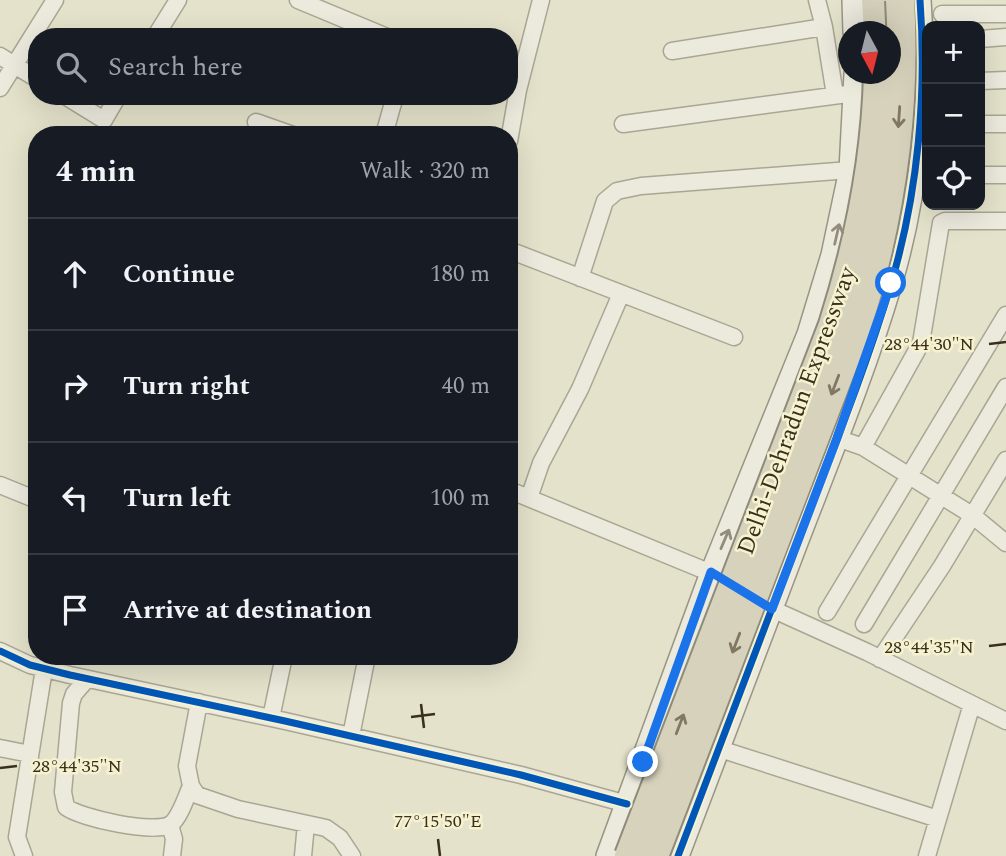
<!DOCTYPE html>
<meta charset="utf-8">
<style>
body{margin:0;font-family:Spectral,serif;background:#242831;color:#f1f3f6}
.controls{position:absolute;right:21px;top:21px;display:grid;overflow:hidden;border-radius:14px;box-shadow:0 7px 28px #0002}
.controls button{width:63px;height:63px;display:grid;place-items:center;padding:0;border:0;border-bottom:2px solid #363941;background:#171b24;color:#f1f3f6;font:35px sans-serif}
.compass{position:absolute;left:838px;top:21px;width:63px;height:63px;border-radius:50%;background:#171b24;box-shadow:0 7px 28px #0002;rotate:173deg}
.stop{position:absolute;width:21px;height:21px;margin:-16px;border:5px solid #1a73e8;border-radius:50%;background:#fff}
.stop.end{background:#1a73e8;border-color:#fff;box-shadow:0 2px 7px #0008}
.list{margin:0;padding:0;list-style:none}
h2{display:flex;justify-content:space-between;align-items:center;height:91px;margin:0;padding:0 28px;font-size:30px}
h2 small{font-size:23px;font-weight:400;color:#9ea1a6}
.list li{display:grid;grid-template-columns:46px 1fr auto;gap:21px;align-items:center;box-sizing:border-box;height:112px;padding:0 28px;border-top:2px solid #363941}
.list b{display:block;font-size:26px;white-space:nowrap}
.list em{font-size:23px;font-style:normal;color:#9ea1a6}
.icon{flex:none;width:38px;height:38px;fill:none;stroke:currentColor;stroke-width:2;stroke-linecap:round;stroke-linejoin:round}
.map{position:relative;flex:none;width:1006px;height:856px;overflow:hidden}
.search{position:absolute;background:#171b24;box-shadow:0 7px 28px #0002;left:28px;top:28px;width:490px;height:77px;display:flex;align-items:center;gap:18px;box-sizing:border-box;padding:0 24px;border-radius:28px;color:#9ea1a6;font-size:26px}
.panel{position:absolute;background:#171b24;box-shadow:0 7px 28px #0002;left:28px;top:126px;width:490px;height:539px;border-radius:28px}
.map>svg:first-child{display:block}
</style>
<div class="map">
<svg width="1006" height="856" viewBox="0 0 1006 856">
<rect width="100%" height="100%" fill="#e4e2ca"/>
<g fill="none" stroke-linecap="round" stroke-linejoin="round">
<defs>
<path id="street" d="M 298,0 L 387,37
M 817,0 L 824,27 L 835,95
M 942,14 L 1006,14
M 155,37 L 178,0
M 980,39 L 1006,37
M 672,51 L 824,27
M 0,56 L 37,79
M 980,81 L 1006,80
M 509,87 L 518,90 L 541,0
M 0,88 L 55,0
M 65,96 L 104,120 L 118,96
M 256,122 L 293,135
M 623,124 L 855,93
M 980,124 L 1006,124
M 384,135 L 395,96
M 509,141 L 518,90
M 980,175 L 1006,175
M 509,250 L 734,337
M 580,278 L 605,201 L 617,191 L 641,186 L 850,170
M 837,438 L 863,447 L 972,515 L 1006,543
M 863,447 L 921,343 L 941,223 L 945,221 L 1006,221
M 0,485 L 37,500
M 509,490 L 711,573
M 529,498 L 541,463 L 580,389 L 621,294
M 772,609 L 867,652 L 1006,721
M 827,612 L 1006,315
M 864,624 L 1006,387
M 0,651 L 30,665 L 70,675 L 285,721 L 521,775 L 627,804
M 880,659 L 942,566 L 1006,460
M 87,679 L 74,694 L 71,703 L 63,792 L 66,807 C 80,818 156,835 171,824 C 180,817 186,797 191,786
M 199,702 L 187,766 L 191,786 L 197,795 L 238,809 L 326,828 L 340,838 L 352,856
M 271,718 L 284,656
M 351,736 L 367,656
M 0,748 L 30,754
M 720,749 L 938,819
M 170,825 L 174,839 L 172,856
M 24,856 L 17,837 L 44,669
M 303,856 L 306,824
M 927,856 L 972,704"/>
<path id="secondary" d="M 853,0 L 854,32
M 607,856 L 711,573 L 808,334 L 832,255 L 850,170 L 855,74
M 678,856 C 717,755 754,654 793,553 C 827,464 864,375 891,284 C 918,193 927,94 920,0"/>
<path id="highway" d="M 876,0 L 878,32"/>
</defs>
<use href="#street" stroke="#a9a694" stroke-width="19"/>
<use href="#secondary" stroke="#999584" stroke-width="24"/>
<use href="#highway" stroke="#8e8b7b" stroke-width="32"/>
<use href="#street" stroke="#eceadd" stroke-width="16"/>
<use href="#secondary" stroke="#eceadd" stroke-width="21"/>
<use href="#highway" stroke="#d7d2bc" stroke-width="28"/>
<defs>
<path id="highway-bridge" d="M 629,856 L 833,325 C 859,243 876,160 878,74
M 654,856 L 855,333 C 890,224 907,114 900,0"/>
</defs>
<use href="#highway-bridge" stroke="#8e8b7b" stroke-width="32" stroke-linecap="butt"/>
<use href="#highway-bridge" stroke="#d7d2bc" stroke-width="28"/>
<defs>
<path id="cycleway" d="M 0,651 L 30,665 L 70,675 L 285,721 L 521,775 L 627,804
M 678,856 C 717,755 754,654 793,553 C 827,464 864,375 891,284 C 918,193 927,94 920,0"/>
</defs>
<use href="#cycleway" stroke="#f6f2d0" stroke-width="11"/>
<use href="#cycleway" stroke="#0057b8" stroke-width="7"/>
</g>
<defs><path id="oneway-shaft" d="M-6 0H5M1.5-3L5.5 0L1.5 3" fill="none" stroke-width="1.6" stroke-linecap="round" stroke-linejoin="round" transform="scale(1.75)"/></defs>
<g stroke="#807864">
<use href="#oneway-shaft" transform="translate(899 117) rotate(94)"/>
<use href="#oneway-shaft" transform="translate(835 385) rotate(111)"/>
<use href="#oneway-shaft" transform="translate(736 643) rotate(111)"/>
<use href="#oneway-shaft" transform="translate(680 724) rotate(-69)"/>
</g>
<g stroke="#928c7c">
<use href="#oneway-shaft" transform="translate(837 234) rotate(-77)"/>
<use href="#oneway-shaft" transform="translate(725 539) rotate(-67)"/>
</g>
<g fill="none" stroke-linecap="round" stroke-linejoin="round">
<path stroke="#1a73e8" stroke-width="9" d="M 643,762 L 711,572 L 772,609 L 837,438 L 891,283"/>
</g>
<path fill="none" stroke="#382f1c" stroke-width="2.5" d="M 989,344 L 1006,342M 989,646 L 1006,644M 421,704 L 424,728M 411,717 L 435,714M 0,768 L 17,766M 438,839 L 440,856"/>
<g text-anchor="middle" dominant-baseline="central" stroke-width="5" stroke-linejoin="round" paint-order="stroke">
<g font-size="24" fill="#382f1c" stroke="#f6f2d0">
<text transform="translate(797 411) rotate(-70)">Delhi-Dehradun Expressway</text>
</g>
</g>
<g font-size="18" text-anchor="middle" fill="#382f1c" stroke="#f6f2d0" stroke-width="5" stroke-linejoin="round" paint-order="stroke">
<text x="929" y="350">28°44'30"N</text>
<text x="929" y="653">28°44'35"N</text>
<text x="77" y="772">28°44'35"N</text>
<text x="438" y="827">77°15'50"E</text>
</g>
</svg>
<div class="controls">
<button>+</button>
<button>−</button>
<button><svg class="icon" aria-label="locate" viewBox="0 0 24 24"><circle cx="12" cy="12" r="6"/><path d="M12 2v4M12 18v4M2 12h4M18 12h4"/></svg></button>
</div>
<svg class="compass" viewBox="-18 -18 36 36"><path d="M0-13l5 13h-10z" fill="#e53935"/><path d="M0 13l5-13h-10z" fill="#9ea1a6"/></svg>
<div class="stop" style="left:891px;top:283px"></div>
<div class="stop end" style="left:643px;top:762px"></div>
<div class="search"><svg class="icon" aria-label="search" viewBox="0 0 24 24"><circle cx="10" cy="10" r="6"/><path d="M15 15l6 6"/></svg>Search here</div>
<section class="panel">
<h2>4 min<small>Walk · 320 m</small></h2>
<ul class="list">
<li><svg class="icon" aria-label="ahead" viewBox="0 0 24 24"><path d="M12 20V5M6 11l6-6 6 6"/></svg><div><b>Continue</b></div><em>180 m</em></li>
<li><svg class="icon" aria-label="right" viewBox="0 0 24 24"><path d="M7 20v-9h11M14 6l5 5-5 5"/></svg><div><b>Turn right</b></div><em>40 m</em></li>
<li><svg class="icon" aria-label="left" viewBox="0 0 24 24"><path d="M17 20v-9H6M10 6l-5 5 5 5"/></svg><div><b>Turn left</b></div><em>100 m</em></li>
<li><svg class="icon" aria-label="arrive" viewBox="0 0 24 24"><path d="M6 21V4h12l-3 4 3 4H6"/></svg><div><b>Arrive at destination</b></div></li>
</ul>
</section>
</div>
